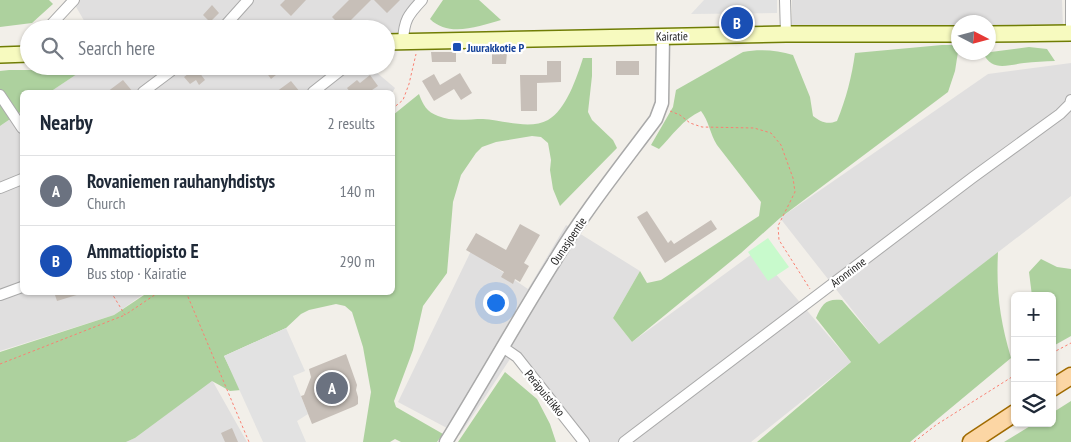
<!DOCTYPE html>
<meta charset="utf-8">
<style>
body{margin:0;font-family:"PT Sans Narrow",sans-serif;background:#f2f2f3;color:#1f2937}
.controls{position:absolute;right:15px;bottom:15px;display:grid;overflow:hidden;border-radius:8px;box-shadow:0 1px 4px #0004}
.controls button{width:45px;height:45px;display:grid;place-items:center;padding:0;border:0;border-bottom:1px solid #e0e1e3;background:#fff;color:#1f2937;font:25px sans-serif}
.compass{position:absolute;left:951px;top:15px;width:45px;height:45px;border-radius:50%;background:#fff;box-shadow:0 1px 4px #0004;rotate:96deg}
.you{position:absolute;left:495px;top:302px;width:18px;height:18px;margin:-12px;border:4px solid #fff;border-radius:50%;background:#1a73e8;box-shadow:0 0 0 8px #1a73e833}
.badge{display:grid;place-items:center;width:32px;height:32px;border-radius:50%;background:#ea580c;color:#fff;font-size:16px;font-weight:700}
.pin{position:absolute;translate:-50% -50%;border:2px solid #fff;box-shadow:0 1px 5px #0006}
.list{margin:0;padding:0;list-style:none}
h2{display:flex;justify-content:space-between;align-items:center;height:65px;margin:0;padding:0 20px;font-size:21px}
h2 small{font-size:16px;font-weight:400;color:#747a83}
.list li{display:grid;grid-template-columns:32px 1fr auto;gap:15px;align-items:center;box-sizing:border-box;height:70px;padding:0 20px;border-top:1px solid #e0e1e3}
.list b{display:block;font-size:19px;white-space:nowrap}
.list p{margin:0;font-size:16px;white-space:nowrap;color:#747a83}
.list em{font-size:16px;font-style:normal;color:#747a83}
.icon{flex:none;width:28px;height:28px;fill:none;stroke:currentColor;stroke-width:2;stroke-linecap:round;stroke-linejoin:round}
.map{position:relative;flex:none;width:1071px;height:442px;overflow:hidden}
.search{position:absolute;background:#fff;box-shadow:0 1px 4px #0004;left:20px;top:20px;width:375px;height:55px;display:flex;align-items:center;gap:12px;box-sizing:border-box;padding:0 18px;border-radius:28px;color:#747a83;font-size:19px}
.panel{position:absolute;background:#fff;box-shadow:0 1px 4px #0004;left:20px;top:90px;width:375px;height:205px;border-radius:8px}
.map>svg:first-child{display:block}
</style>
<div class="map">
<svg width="1071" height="442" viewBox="0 0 1071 442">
<rect width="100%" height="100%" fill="#f2efe9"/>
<path fill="#e0dfdf" d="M 72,0 L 417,0 L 401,38 L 386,38 L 386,29 L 89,29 Z
M 792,0 L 1062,0 L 1063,27 L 989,27 L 988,22 L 958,22 L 958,27 L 792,26 Z
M 1071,63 L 1071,196 L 879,344 L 780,218 L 988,74 Z
M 89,66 L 369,66 L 395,88 L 392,93 L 50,92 Z
M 22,111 L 22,292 L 145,293 L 114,315 L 0,351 L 0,126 Z
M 566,225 L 640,271 L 613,318 L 632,342 L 756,251 L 851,362 L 751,442 L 580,442 L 512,356 L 460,435 L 398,402 L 471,251 L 528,289 Z
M 212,380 L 247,442 L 126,442 L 135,438 Z"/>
<path fill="#add19e" d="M 0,0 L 49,0 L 53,4 L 32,23 L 0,27 Z
M 443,0 L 479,0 L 501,20 C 479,26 449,38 430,19 Z
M 942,45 L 952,45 L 958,52 L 955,71 L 948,92 L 780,218 L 741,253 L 632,342 L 613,318 L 640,271 L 647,283 L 661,280 L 759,216 L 761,202 L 717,145 C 710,134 709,121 701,111 C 683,119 672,136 659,149 L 651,145 L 673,107 L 676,90 L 743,52 C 759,49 777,50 793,55 L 810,97 L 813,116 C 821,122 827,125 837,121 C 846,99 852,76 855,53 Z
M 1029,47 L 1047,49 L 1055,61 C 1045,61 1034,62 1024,63 C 1007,65 992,72 983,53 Z
M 583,58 L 592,58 L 592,76 L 588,112 L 592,120 L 613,140 L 617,148 L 560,206 L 553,189 L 550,170 L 551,160 L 548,143 L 541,137 L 532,136 L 496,142 L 482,147 L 476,153 L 461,175 L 453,202 L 447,273 L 423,306 L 413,350 L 394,401 L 396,407 L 443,434 L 437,442 L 401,442 L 395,439 L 390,442 L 363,442 L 371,392 L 363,347 L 352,312 L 345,306 L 336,304 L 309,310 L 301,314 L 286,328 L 224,356 L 241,390 L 230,391 L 212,381 L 135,438 L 126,442 L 0,442 L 0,352 L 114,315 L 147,293 L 392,292 L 393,115 L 419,94 C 423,105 427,112 438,116 C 452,122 468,119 483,119 C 502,120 530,130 548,120 C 566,110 577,77 583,58 Z
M 9,70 L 83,70 L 50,92 L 22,92 L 22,111 L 0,126 L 0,71 Z
M 998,252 C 996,292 1000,320 1011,358 L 910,442 L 757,442 L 851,362 L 816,318 C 822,304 826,298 842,300 L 879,344 Z
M 1041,259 L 1057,267 L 1071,269 L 1071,336 L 1055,345 L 1052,343 L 1052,296 L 1032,296 L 1029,272 Z
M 505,372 L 537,399 L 550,424 L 556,442 L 458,442 Z
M 1071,401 L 1071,442 L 1004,442 L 1035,423 L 1052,423 L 1052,413 Z"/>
<path fill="#c8facc" d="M 768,238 L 789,267 L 768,281 L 748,252 Z"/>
<path fill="#e2e2e2" d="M 704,0 L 777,0 L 777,13 L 691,14 Z
M 286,328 L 305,371 L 293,376 L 308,414 L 297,421 L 306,442 L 263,442 L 224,356 Z"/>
<path fill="#c7bfb8" d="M 285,0 L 306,0 L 291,16 L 280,5 Z
M 349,0 L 371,0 L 343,28 L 332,17 Z
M 374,0 L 400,0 L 387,13 Z
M 212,5 L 219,13 L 210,22 L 203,15 Z
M 431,52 L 456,52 L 456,62 L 432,62 Z
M 492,53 L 507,53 L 506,64 L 492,64 Z
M 547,61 L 561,61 L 561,82 L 537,83 L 537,111 L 521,111 L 520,75 L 547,75 Z
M 616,61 L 639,61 L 639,75 L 616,75 Z
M 273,66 L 287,66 L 271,79 L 266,72 Z
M 196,68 L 205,80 L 199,85 L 196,80 L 190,84 L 184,77 Z
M 460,73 L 472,93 L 461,100 L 454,89 L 434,101 L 422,81 L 434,74 L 440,85 Z
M 370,75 L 378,86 L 369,92 L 350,92 L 347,88 L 357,80 L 360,83 Z
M 123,80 L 133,92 L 107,92 Z
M 291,81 L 300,92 L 276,92 Z
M 647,211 L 668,243 L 671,240 L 674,244 L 711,220 L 717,229 L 665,263 L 637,217 Z
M 520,224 L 540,235 L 524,263 L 529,266 L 520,282 L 515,279 L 513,284 L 501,277 L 504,272 L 466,250 L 476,233 L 506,250 Z
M 54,292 L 80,292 L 80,294 L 57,301 Z
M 346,354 L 357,385 L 356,390 L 358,397 L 358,404 L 355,406 L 312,424 L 301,396 L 304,395 L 311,377 L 309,369 Z
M 232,428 L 238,442 L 225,442 L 221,433 Z"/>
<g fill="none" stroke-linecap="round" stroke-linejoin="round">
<defs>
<path id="minor" d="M 785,0 L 786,34
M 1071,0 L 1071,35
M 47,29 L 74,0
M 222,29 L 248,0
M 403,41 C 404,20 408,15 422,0
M 143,92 L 171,71 L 172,66
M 313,92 L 346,66
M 0,95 L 22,128
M 0,188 L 22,179
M 0,295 L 22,287
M 504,348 L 517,357 L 584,442
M 624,442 L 972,178 L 1060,114 L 1070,104 L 1071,100"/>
<path id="tertiary" d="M 446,442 C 483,382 517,321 554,262 C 584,212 621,166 656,119 L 662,103 L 663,36"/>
<path id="secondary" d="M 988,34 L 1071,33
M 386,42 L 786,34 L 958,34
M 0,55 L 29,54"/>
<path id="primary" d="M 1052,388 L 1071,376
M 971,442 L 1015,413"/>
</defs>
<use href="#minor" stroke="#a9a9a9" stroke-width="12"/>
<use href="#tertiary" stroke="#a9a9a9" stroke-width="15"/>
<use href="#secondary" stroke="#707d05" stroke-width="18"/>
<use href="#primary" stroke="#a06b00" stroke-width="19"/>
<path stroke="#fa8072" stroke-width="1" stroke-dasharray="2.5 2.5" stroke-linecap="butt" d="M 392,109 L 403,100 L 409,84 L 416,54
M 670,111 L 680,115 L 690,123 L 702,127 L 754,128 L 771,133 L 781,145 L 793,178 L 795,192 L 778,226 L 779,240 L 810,289
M 111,292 L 125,315 L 159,292
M 186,292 L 249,442
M 1052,353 L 1071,343
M 0,364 L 125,315
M 914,442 L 936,425 L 1015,375"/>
<use href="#minor" stroke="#fff" stroke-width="10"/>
<use href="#tertiary" stroke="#fff" stroke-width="12"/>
<use href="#secondary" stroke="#f7fabf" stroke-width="15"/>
<use href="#primary" stroke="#fcd6a4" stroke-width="16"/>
</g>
<rect fill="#1a4fb4" stroke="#fff" stroke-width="2" x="452" y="42" width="10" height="10" rx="2.5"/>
<g text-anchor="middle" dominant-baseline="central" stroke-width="4.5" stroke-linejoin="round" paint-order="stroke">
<g font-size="12" fill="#222" stroke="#fff">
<text transform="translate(672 36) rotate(-1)">Kairatie</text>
<text transform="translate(568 241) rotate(-56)">Ounasjoentie</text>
<text transform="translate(848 272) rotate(-37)">Aronrinne</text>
<text transform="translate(545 393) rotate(51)">Peräpuistikko</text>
</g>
<g font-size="12" font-weight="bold" fill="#164399" stroke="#fff" text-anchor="start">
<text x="467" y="47">Juurakkotie P</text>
</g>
</g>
</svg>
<div class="controls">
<button>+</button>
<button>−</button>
<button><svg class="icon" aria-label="layers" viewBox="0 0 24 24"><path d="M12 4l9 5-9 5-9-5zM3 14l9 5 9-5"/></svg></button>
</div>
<svg class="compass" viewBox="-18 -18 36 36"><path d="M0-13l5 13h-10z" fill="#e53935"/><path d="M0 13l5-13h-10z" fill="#747a83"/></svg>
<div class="you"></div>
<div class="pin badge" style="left:332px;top:388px;background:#6b7280">A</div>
<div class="pin badge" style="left:737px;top:23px;background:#1a4fb4">B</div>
<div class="search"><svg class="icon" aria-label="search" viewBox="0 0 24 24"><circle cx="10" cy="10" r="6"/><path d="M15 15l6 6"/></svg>Search here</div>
<section class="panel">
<h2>Nearby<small>2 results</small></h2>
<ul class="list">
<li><span class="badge" style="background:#6b7280">A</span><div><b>Rovaniemen rauhanyhdistys</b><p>Church</p></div><em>140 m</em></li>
<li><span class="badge" style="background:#1a4fb4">B</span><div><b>Ammattiopisto E</b><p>Bus stop · Kairatie</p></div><em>290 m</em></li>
</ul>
</section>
</div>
